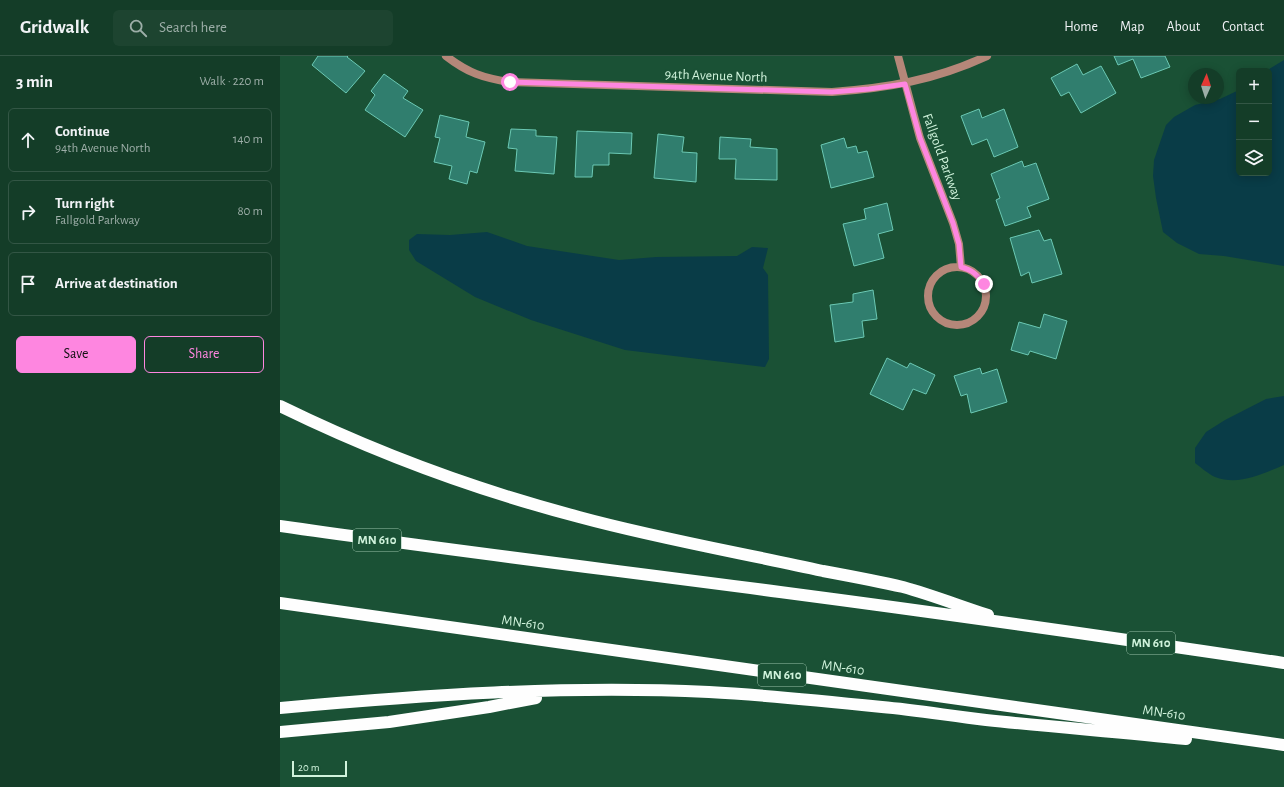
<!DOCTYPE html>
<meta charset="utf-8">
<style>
body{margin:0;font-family:"Alegreya Sans",sans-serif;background:#1d4430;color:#f1f3f6}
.controls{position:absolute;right:12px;top:12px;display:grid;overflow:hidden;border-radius:6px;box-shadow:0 2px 10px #0003}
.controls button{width:36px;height:36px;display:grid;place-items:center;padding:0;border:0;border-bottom:1px solid #335645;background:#143d28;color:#f1f3f6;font:20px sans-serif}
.compass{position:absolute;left:908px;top:12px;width:36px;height:36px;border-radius:50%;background:#143d28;box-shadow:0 2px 10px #0003;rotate:3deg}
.scale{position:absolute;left:12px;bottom:10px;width:55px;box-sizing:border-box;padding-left:4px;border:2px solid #d0f3dc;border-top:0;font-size:11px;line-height:14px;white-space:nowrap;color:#d0f3dc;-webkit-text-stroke:3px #1a5135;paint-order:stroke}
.stop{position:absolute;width:12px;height:12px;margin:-9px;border:3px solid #fe86e0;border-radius:50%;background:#fff}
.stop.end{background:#fe86e0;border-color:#fff;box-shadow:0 1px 4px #0008}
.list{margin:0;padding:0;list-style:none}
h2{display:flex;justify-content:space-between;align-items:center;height:52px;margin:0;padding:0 16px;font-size:17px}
h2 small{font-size:13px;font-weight:400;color:#9daea8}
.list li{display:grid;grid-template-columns:26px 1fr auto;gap:12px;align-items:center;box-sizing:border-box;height:64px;margin:0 8px 8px;padding:0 8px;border:1px solid #335645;border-radius:6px}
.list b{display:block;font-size:15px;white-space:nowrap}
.list p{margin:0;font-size:13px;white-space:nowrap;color:#9daea8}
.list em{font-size:13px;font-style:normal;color:#9daea8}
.actions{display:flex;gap:8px;padding:12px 16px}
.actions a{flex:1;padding:9px 0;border:1px solid #fe86e0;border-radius:6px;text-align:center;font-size:14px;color:#fe86e0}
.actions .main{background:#fe86e0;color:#111}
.icon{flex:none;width:22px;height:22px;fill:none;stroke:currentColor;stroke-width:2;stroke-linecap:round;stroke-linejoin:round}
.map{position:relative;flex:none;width:1004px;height:731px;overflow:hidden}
header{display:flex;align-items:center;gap:24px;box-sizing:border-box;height:56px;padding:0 20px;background:#143d28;border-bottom:1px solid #335645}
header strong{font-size:19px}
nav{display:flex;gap:22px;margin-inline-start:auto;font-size:14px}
.search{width:280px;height:36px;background:#1d4430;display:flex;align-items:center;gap:10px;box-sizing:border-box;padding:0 14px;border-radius:6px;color:#9daea8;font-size:15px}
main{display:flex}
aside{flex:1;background:#143d28}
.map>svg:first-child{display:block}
</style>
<header>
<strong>Gridwalk</strong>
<div class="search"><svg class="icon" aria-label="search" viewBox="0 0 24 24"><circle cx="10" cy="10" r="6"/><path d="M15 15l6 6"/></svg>Search here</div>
<nav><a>Home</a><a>Map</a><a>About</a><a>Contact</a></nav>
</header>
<main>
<aside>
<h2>3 min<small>Walk · 220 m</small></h2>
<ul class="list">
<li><svg class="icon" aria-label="ahead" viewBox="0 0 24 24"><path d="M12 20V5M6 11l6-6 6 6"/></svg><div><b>Continue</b><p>94th Avenue North</p></div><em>140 m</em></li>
<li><svg class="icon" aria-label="right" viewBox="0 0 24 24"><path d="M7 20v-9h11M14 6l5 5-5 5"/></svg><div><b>Turn right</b><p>Fallgold Parkway</p></div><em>80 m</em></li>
<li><svg class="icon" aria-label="arrive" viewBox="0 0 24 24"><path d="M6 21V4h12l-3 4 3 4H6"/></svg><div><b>Arrive at destination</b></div></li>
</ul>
<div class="actions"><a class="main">Save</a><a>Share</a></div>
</aside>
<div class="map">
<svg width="1004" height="731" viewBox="0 0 1004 731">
<rect width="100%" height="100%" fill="#1a5135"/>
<path fill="#093c47" d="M 1004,4 L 1004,210 L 944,200 L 919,198 L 897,187 L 883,176 L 876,142 L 873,120 L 874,104 L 886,69 L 894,61 L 915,49 L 940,43 L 959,34 L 959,117 L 989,117 L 989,15 L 986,15 Z
M 207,176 L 247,190 L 339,204 L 376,201 L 457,200 L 472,191 L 488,192 L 483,212 L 488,219 L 489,303 L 485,311 L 345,294 L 251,264 L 195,241 L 136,205 L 129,194 L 129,184 L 137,178 L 170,179 Z
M 1004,340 L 1004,409 C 982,418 959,430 935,421 C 928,418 921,411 915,407 L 915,392 L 926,376 L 945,364 L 986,343 Z"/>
<path fill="#307e6e" stroke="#6bc9b4" d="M 38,0 L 68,0 L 67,1 L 85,15 L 66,37 L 32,9 Z
M 834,0 L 885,0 L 890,11 L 861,22 L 853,3 L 838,9 Z
M 797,8 L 803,19 L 821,10 L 836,37 L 801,57 L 789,36 L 781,40 L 771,22 Z
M 104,18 L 128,35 L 123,42 L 143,54 L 125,81 L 85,54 L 95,39 L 91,35 Z
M 699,53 L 702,62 L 724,53 L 738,91 L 714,101 L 707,83 L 692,89 L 681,60 Z
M 160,59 L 189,66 L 186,81 L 205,86 L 197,117 L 190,115 L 187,128 L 169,123 L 172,110 L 154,106 L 160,82 L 155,81 Z
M 231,73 L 256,74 L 256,80 L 277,81 L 274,118 L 235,115 L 237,93 L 228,92 Z
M 297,75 L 352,77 L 351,98 L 329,97 L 329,109 L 313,109 L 312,121 L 295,121 Z
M 378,78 L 404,81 L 402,96 L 417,97 L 416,126 L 374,122 Z
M 440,81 L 471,83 L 470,91 L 497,93 L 497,124 L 455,123 L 456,103 L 439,103 Z
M 564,82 L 567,92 L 576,90 L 578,97 L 587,95 L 594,121 L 551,132 L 541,89 Z
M 742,105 L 744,111 L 756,107 L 769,143 L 747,151 L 751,161 L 725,170 L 716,144 L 720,142 L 711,118 Z
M 607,147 L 613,174 L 598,178 L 604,202 L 574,210 L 563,168 L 586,163 L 584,153 Z
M 759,174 L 764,185 L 771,183 L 782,218 L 752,227 L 749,216 L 741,220 L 730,182 Z
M 593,234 L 597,263 L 582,265 L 584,281 L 555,286 L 550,249 L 573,246 L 573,238 Z
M 764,258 L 787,265 L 776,303 L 750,295 L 748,299 L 731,294 L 739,266 L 760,272 Z
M 607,302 L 627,312 L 630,307 L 655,319 L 646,338 L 633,333 L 623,354 L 590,338 Z
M 700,312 L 702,318 L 717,313 L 727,346 L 691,357 L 687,338 L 681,340 L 674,320 Z"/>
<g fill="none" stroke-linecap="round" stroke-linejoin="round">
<path stroke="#b58779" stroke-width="8" d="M 166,0 C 188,17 203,22 230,26 L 552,36 C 608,32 655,24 707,0
M 618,0 L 640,82 L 673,167 L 679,188 L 681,211
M648 240a29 29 0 1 1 58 0a29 29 0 1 1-58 0Z"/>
<path stroke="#fefefe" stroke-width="12" d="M 0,350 C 96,397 196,434 299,461 C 380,483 462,497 543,515 C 570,520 597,525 623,531 C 652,539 680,550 708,559
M 0,470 C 166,494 333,514 500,536 C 668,558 836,582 1004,607
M 0,547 L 1004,689
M 0,652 C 142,639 286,629 429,636 C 486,639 544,645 602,651 C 636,654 671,660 706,664 C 772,671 839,676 906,683
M 0,676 L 109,666 L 209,651 L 256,642"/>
</g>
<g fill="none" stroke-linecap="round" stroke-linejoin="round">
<path stroke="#fe86e0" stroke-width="5" d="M 230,26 L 552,36 L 589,33 L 625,28 L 640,82 L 673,167 L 679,188 L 681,211 C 692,214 697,218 704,228"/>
</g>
<g text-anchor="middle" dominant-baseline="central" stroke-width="3.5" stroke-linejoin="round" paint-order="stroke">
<g fill="#1a5135" stroke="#99c2aa" stroke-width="1">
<rect x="73" y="473" width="48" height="22" rx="3"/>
<rect x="847" y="576" width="48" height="22" rx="3"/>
<rect x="478" y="608" width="48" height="22" rx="3"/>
</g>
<g font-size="13" font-weight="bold" fill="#d0f3dc">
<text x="97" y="484">MN 610</text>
<text x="871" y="587">MN 610</text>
<text x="502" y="619">MN 610</text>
</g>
<g font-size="14" fill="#d0f3dc" stroke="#1a5135">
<text transform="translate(436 20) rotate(2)">94th Avenue North</text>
<text transform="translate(662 101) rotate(70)">Fallgold Parkway</text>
<text transform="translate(243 567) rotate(8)">MN-610</text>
<text transform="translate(563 612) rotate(8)">MN-610</text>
<text transform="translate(884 657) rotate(8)">MN-610</text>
</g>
</g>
</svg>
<div class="controls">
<button>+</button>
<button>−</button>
<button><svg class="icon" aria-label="layers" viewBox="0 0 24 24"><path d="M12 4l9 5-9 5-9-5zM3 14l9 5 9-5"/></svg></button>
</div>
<svg class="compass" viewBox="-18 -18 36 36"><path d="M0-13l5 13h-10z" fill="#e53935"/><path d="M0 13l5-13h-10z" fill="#9daea8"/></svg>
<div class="scale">20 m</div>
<div class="stop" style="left:230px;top:26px"></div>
<div class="stop end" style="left:704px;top:228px"></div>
</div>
</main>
